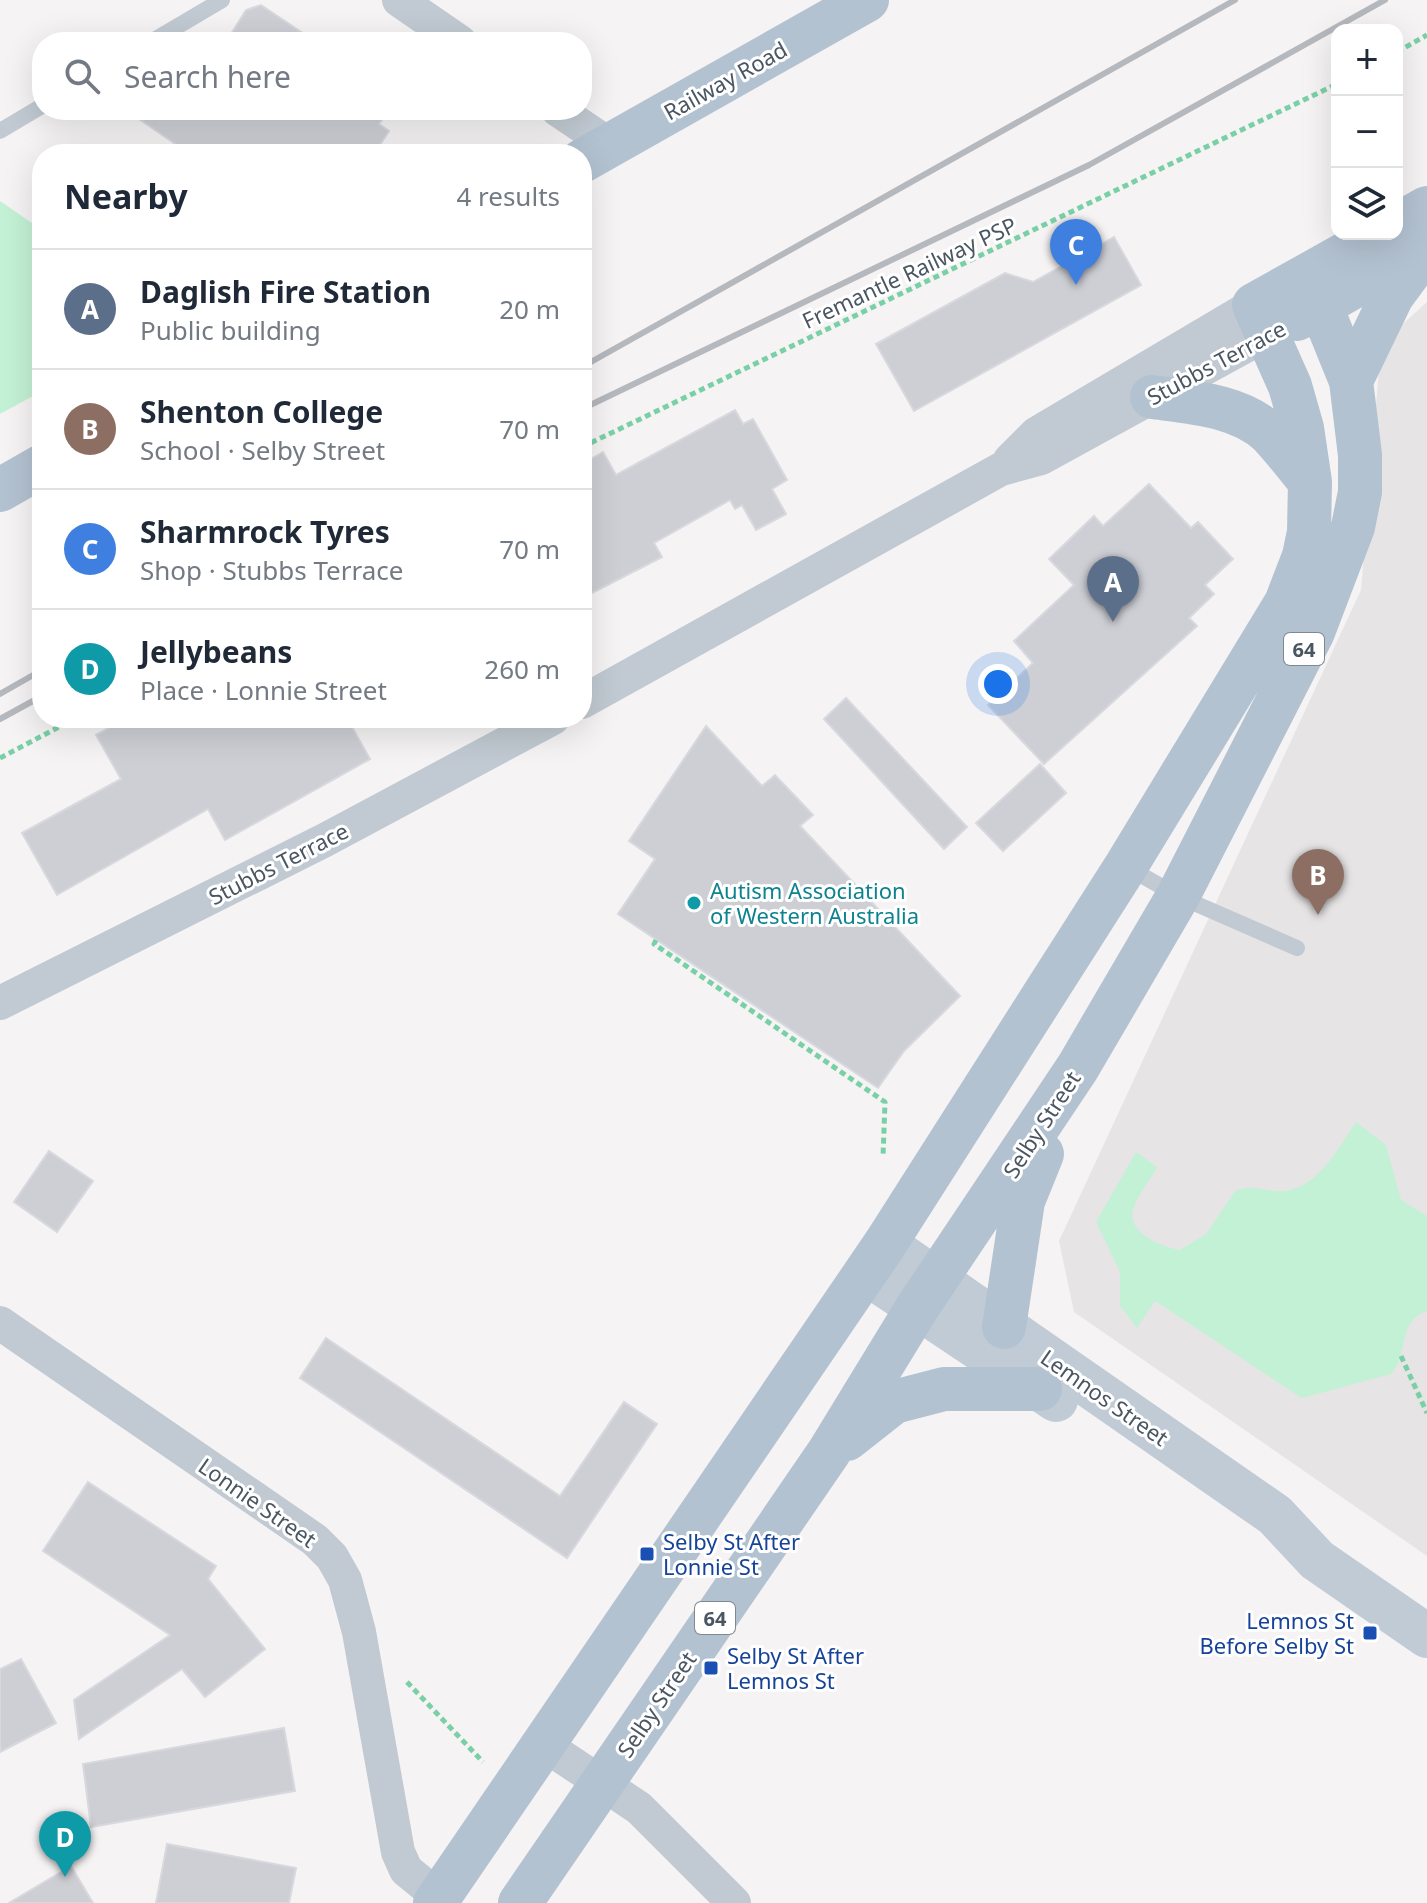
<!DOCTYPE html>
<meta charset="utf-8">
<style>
body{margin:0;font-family:"Noto Sans",sans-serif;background:#f2f2f3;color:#1f2937}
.controls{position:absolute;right:24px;top:24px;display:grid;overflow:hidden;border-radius:16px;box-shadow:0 8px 32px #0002}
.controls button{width:72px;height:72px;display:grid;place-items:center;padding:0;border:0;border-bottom:2px solid #e0e1e3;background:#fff;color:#1f2937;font:40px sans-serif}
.you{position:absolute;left:998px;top:684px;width:28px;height:28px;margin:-20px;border:6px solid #fff;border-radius:50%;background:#1a73e8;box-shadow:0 0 0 12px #1a73e833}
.badge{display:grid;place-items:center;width:52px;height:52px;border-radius:50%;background:#1a73e8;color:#fff;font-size:26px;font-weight:700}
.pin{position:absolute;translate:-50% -66px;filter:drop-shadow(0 2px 4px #0008)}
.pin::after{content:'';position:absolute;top:42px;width:28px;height:24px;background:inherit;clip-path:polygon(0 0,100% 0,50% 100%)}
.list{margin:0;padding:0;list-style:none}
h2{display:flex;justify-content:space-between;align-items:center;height:104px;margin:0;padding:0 32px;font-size:34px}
h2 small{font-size:26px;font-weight:400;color:#747a83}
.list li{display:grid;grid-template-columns:52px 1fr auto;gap:24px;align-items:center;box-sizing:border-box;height:120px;padding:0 32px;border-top:2px solid #e0e1e3}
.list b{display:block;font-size:30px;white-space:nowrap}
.list p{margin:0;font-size:26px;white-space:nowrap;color:#747a83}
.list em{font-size:26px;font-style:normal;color:#747a83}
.icon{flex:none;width:44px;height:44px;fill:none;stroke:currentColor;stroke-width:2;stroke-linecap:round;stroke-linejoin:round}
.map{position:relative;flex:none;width:1427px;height:1903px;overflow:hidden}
.search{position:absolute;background:#fff;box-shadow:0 8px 32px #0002;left:32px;top:32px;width:560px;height:88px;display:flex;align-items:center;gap:20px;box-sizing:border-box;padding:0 28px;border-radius:32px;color:#747a83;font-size:30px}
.panel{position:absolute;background:#fff;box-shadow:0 8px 32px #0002;left:32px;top:144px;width:560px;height:584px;border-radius:32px}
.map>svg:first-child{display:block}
</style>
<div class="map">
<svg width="1427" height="1903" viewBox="0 0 1427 1903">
<rect width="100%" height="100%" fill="#f5f3f3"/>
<path fill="#e6e4e5" d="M 1427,302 L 1427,1556 L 1074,1312 L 1059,1241 L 1361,590 L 1381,344 Z"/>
<path fill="#c3f1d5" d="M 0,201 L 42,230 L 42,391 L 0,414 Z
M 1356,1122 L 1386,1145 L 1401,1200 L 1427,1216 L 1427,1311 C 1397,1320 1409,1355 1391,1374 L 1302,1398 L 1155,1301 L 1137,1328 L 1120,1306 L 1120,1272 L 1096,1222 L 1136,1152 L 1157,1167 C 1150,1180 1139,1193 1134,1207 C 1124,1233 1162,1247 1180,1250 L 1206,1234 L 1235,1191 C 1254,1183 1268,1193 1285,1191 C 1320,1186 1337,1149 1356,1122 Z"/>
<path fill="#cdcfd5" stroke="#d7d9de" stroke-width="2" d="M 261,5 L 316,42 L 226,42 L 246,10 Z
M 126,110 L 389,110 L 379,124 L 389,131 L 374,154 L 190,154 Z
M 1114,237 L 1141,285 L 914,411 L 876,344 L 1005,273 L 1033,282 Z
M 735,410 L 743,424 L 753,419 L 787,480 L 772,489 L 786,514 L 756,530 L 742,505 L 735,509 L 730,500 L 654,543 L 662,557 L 582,598 L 582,464 L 603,452 L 616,475 Z
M 1149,484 L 1191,528 L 1198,522 L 1233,559 L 1205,585 L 1214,594 L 1189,618 L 1197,626 L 1044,764 L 988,705 L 1033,663 L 1014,641 L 1074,585 L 1049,559 L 1094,516 L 1103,526 Z
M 846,698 L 967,827 L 944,849 L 824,719 Z
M 127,718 L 347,718 L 370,759 L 225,840 L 208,809 L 57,895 L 22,833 L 121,779 L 96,735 Z
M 706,726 L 762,786 L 775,775 L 813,815 L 800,826 L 960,996 L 904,1051 L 878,1088 L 618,914 L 655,859 L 629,841 Z
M 1040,764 L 1066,793 L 1003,851 L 976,823 Z
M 49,1151 L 93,1181 L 57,1232 L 14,1202 Z
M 326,1338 L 560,1496 L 624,1402 L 657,1424 L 567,1558 L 300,1378 Z
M 88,1482 L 216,1566 L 208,1579 L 265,1649 L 205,1697 L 182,1669 L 79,1739 L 74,1700 L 170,1635 L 43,1551 Z
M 21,1659 L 56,1723 L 0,1752 L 0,1669 Z
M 284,1728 L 295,1791 L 91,1827 L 83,1764 Z
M 167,1844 L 296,1868 L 289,1903 L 156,1903 Z
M 71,1866 L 93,1903 L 9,1903 Z"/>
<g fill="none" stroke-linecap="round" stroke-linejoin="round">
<path stroke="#7ad0a6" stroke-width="5" stroke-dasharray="6 4" stroke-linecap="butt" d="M 1397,52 L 1427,35
M 582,447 L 1337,84
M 0,758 L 76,718
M 656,940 L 654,944 L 885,1102 L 883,1157
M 1401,1356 L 1427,1413
M 407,1682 L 483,1762"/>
<path stroke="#c1cad2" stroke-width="16" d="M 151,42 L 222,0
M 0,131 L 42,106
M 1127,867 L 1178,896 L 1297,948"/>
<path stroke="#c1cad2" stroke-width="34" d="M 399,0 L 460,42
M 558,110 L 610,145
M 1010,460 L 1036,434 L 1254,305
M 582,702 L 1001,469 L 1041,458 L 1269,333
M 0,1003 L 325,840 L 553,718
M 0,1323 L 315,1540 L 332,1557 L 345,1580 L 359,1632 L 398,1852 L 406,1870 L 439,1897
M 543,1744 L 639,1808 L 734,1903"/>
<path stroke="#c1cbd6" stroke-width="44" d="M 885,1244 L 1275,1515 L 1317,1560 L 1427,1636
M 866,1273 L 1056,1400"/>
<path stroke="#b3c2d1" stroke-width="44" d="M 582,161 L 867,0
M 1397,225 L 1427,208
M 1297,319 L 1427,245
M 1351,381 L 1392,296 L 1422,255
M 1152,397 C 1190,402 1240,405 1270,434 C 1284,449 1297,466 1310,482
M 0,490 L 42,466
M 1004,1327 L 1023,1201 L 1042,1154
M 847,1439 L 894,1402 L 944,1389 L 1040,1389
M 435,1903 L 885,1244 L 1126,866 L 1286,603 L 1304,556 L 1309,532 L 1310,482 L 1302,428 L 1290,386 L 1254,305 L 1381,234
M 520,1903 L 829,1452 L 917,1308 L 1078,1067 L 1178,896 L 1313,632 L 1353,527 L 1360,492 L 1360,455 L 1351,381 L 1308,275"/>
<path stroke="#b5b8bd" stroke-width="6" d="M 582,367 L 1235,0
M 582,409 L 1089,165 L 1385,0
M 0,694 L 42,670
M 0,719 L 42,696"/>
</g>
<circle fill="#0f9aa8" stroke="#fff" stroke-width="3" cx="694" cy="903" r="8"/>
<g fill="#1a4fb4" stroke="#fff" stroke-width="3">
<rect x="639" y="1546" width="16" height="16" rx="4"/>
<rect x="1362" y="1625" width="16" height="16" rx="4"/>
<rect x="703" y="1660" width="16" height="16" rx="4"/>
</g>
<g text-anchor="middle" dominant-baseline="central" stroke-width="6" stroke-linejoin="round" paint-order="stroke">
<g fill="#fff" stroke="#808990" stroke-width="2">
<rect x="1284" y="633" width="40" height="32" rx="6"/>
<rect x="695" y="1602" width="40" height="32" rx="6"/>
</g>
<g font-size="20" font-weight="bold" fill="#4a5661">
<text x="1304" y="649">64</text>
<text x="715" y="1618">64</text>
</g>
<g font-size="22" fill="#4a5661" stroke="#fff">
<text transform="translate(725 80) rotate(-29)">Railway Road</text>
<text transform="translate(909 272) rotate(-25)">Fremantle Railway PSP</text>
<text transform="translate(1216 362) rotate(-28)">Stubbs Terrace</text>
<text transform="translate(278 863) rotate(-27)">Stubbs Terrace</text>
<text transform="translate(1041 1124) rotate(-57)">Selby Street</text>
<text transform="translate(1105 1397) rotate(35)">Lemnos Street</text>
<text transform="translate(258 1502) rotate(35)">Lonnie Street</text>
<text transform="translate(656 1704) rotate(-56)">Selby Street</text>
</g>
<g font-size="22" fill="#0d838f" stroke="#fff" text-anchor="start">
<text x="710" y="890">Autism Association<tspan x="710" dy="25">of Western Australia</tspan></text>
</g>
<g font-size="22" fill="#164399" stroke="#fff" text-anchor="start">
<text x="663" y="1541">Selby St After<tspan x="663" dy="25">Lonnie St</tspan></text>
<text x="1354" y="1620" text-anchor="end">Lemnos St<tspan x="1354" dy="25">Before Selby St</tspan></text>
<text x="727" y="1655">Selby St After<tspan x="727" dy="25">Lemnos St</tspan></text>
</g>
</g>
</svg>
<div class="controls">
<button>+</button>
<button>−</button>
<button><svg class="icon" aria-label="layers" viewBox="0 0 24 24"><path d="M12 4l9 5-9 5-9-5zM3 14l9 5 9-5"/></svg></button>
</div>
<div class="you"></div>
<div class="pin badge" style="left:1113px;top:622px;background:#5c6f8a">A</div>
<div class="pin badge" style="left:1318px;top:915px;background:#8d6e63">B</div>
<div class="pin badge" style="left:1076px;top:285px;background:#3f7fe0">C</div>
<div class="pin badge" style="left:65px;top:1877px;background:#0f9aa8">D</div>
<div class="search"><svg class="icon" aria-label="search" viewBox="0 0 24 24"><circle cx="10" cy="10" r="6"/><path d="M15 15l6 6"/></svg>Search here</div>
<section class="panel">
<h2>Nearby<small>4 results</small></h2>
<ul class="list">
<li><span class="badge" style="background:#5c6f8a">A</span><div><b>Daglish Fire Station</b><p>Public building</p></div><em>20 m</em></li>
<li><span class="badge" style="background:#8d6e63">B</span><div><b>Shenton College</b><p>School · Selby Street</p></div><em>70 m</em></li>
<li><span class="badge" style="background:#3f7fe0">C</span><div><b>Sharmrock Tyres</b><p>Shop · Stubbs Terrace</p></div><em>70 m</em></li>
<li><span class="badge" style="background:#0f9aa8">D</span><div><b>Jellybeans</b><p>Place · Lonnie Street</p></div><em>260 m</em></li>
</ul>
</section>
</div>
